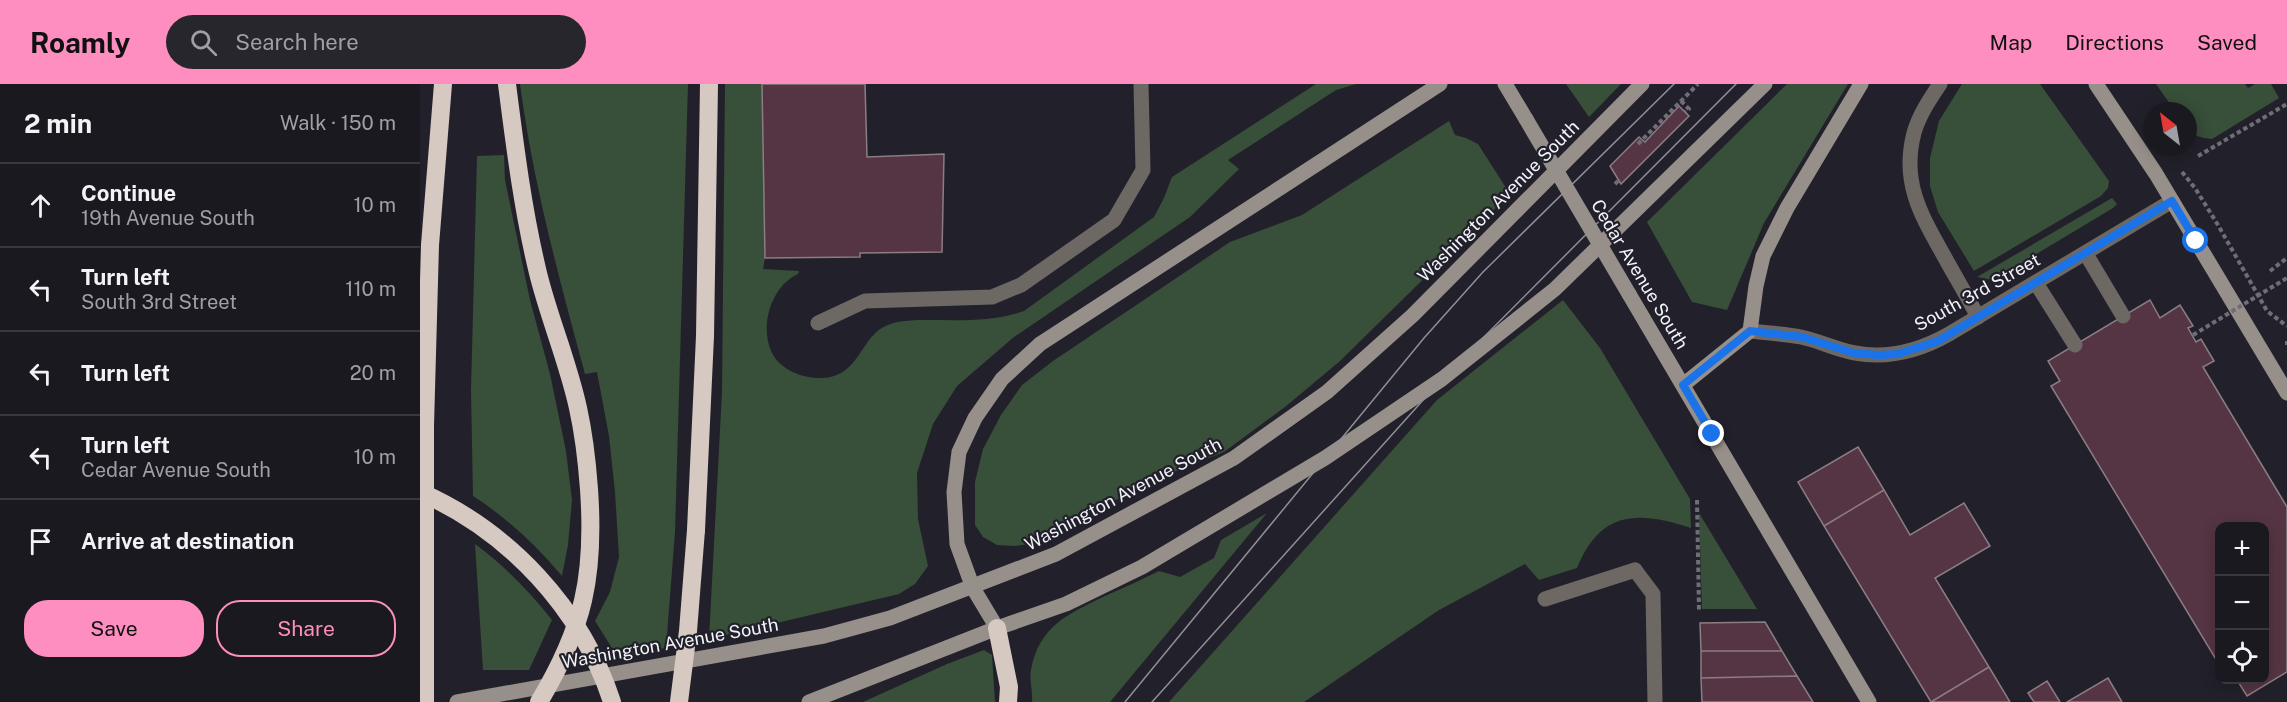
<!DOCTYPE html>
<meta charset="utf-8">
<style>
body{margin:0;font-family:"Public Sans",sans-serif;background:#27262d;color:#f1f3f6}
.controls{position:absolute;right:18px;bottom:18px;display:grid;overflow:hidden;border-radius:12px;box-shadow:0 3px 15px #0003}
.controls button{width:54px;height:54px;display:grid;place-items:center;padding:0;border:0;border-bottom:2px solid #38383e;background:#1a1920;color:#f1f3f6;font:30px sans-serif}
.compass{position:absolute;left:1723px;top:18px;width:54px;height:54px;border-radius:50%;background:#1a1920;box-shadow:0 3px 15px #0003;rotate:329deg}
.stop{position:absolute;width:18px;height:18px;margin:-14px;border:4px solid #1a73e8;border-radius:50%;background:#fff}
.stop.end{background:#1a73e8;border-color:#fff;box-shadow:0 2px 6px #0008}
.list{margin:0;padding:0;list-style:none}
h2{display:flex;justify-content:space-between;align-items:center;height:78px;margin:0;padding:0 24px;font-size:26px}
h2 small{font-size:20px;font-weight:400;color:#9fa0a5}
.list li{display:grid;grid-template-columns:39px 1fr auto;gap:18px;align-items:center;box-sizing:border-box;height:84px;padding:0 24px;border-top:2px solid #38383e}
.list b{display:block;font-size:22px;white-space:nowrap}
.list p{margin:0;font-size:20px;white-space:nowrap;color:#9fa0a5}
.list em{font-size:20px;font-style:normal;color:#9fa0a5}
.actions{display:flex;gap:12px;padding:18px 24px}
.actions a{flex:1;padding:14px 0;border:2px solid #fd8ebf;border-radius:24px;text-align:center;font-size:21px;color:#fd8ebf}
.actions .main{background:#fd8ebf;color:#111}
.icon{flex:none;width:33px;height:33px;fill:none;stroke:currentColor;stroke-width:2;stroke-linecap:round;stroke-linejoin:round}
.map{position:relative;flex:none;width:1867px;height:618px;overflow:hidden}
header{display:flex;align-items:center;gap:36px;box-sizing:border-box;height:84px;padding:0 30px;background:#fd8ebf;color:#111}
header strong{font-size:28px}
nav{display:flex;gap:33px;margin-inline-start:auto;font-size:21px}
.search{width:420px;height:54px;background:#27262d;display:flex;align-items:center;gap:15px;box-sizing:border-box;padding:0 21px;border-radius:33px;color:#9fa0a5;font-size:22px}
main{display:flex}
aside{flex:1;background:#1a1920}
.map>svg:first-child{display:block}
</style>
<header>
<strong>Roamly</strong>
<div class="search"><svg class="icon" aria-label="search" viewBox="0 0 24 24"><circle cx="10" cy="10" r="6"/><path d="M15 15l6 6"/></svg>Search here</div>
<nav><a>Map</a><a>Directions</a><a>Saved</a></nav>
</header>
<main>
<aside>
<h2>2 min<small>Walk · 150 m</small></h2>
<ul class="list">
<li><svg class="icon" aria-label="ahead" viewBox="0 0 24 24"><path d="M12 20V5M6 11l6-6 6 6"/></svg><div><b>Continue</b><p>19th Avenue South</p></div><em>10 m</em></li>
<li><svg class="icon" aria-label="left" viewBox="0 0 24 24"><path d="M17 20v-9H6M10 6l-5 5 5 5"/></svg><div><b>Turn left</b><p>South 3rd Street</p></div><em>110 m</em></li>
<li><svg class="icon" aria-label="left" viewBox="0 0 24 24"><path d="M17 20v-9H6M10 6l-5 5 5 5"/></svg><div><b>Turn left</b></div><em>20 m</em></li>
<li><svg class="icon" aria-label="left" viewBox="0 0 24 24"><path d="M17 20v-9H6M10 6l-5 5 5 5"/></svg><div><b>Turn left</b><p>Cedar Avenue South</p></div><em>10 m</em></li>
<li><svg class="icon" aria-label="arrive" viewBox="0 0 24 24"><path d="M6 21V4h12l-3 4 3 4H6"/></svg><div><b>Arrive at destination</b></div></li>
</ul>
<div class="actions"><a class="main">Save</a><a>Share</a></div>
</aside>
<div class="map">
<svg width="1867" height="618" viewBox="0 0 1867 618">
<rect width="100%" height="100%" fill="#22212b"/>
<path fill="#384f39" d="M 100,0 L 268,0 L 255,448 L 246,564 L 197,572 L 175,537 L 190,508 L 199,473 L 195,408 L 189,352 L 177,288 L 165,290 C 139,194 113,99 100,0 Z
M 305,0 L 342,0 L 345,174 L 343,185 L 379,187 L 378,190 C 351,202 339,243 352,269 C 361,287 385,295 403,294 C 441,292 440,251 468,241 C 481,236 495,236 509,236 C 541,236 573,238 604,227 L 734,133 L 744,114 L 752,93 L 896,0 L 936,0 L 916,6 L 808,76 L 819,85 L 770,133 L 594,253 L 537,302 L 513,340 L 497,389 L 498,435 L 508,482 L 495,500 L 479,510 L 289,555 L 302,308 Z
M 1146,0 L 1201,0 L 1169,33 Z
M 1367,0 L 1428,0 L 1344,139 L 1307,226 L 1272,218 L 1227,138 Z
M 1542,0 L 1620,0 L 1689,97 L 1688,104 L 1681,112 L 1554,187 L 1518,128 L 1510,102 L 1510,74 L 1519,37 Z
M 1736,0 L 1825,0 L 1828,4 L 1835,0 L 1851,0 L 1859,14 L 1792,55 C 1782,54 1776,53 1769,46 L 1768,27 L 1755,27 Z
M 1029,37 L 1035,51 L 1046,54 L 1058,60 L 1090,110 L 920,277 L 865,323 L 804,368 L 741,393 L 610,460 L 594,462 L 577,461 L 563,453 L 555,441 L 555,398 L 563,365 L 581,331 L 602,301 L 633,277 L 810,158 L 882,131 Z
M 84,71 L 85,96 L 110,216 L 130,290 L 146,367 L 152,416 L 148,461 L 142,492 C 116,461 87,434 53,412 L 51,307 L 57,72 Z
M 1692,114 L 1697,120 L 1693,124 L 1573,196 L 1557,193 Z
M 1143,216 L 1180,264 L 1270,415 L 1271,444 C 1218,427 1181,426 1157,484 L 1119,496 L 1105,480 L 1019,526 L 884,618 L 749,618 L 1017,316 Z
M 847,429 L 690,618 L 612,618 C 613,607 609,596 611,586 C 619,542 648,530 685,512 C 703,504 721,496 739,487 L 760,493 L 794,474 L 801,456 Z
M 1279,429 L 1337,525 L 1282,525 Z
M 55,460 C 85,482 109,507 132,536 L 109,586 L 63,586 Z
M 564,566 L 572,571 L 575,618 L 443,618 L 527,580 Z"/>
<path fill="#553543" stroke="#8b7d83" stroke-width="1.5" d="M 342,0 L 445,0 L 447,73 L 524,70 L 522,168 L 440,169 L 440,173 L 345,174 Z
M 1259,22 L 1269,32 L 1201,100 L 1190,82 L 1219,53 L 1225,58 Z
M 1730,216 L 1740,234 L 1760,221 L 1773,242 L 1768,244 L 1776,258 L 1781,255 L 1794,277 L 1783,283 L 1867,423 L 1867,588 L 1827,612 L 1817,596 L 1844,596 L 1844,442 L 1800,442 L 1800,582 L 1631,302 L 1640,297 L 1628,277 Z
M 1438,363 L 1464,406 L 1404,442 L 1378,398 Z
M 1464,406 L 1490,451 L 1544,419 L 1570,462 L 1515,494 L 1569,583 L 1511,618 L 1404,442 Z
M 1345,538 L 1362,567 L 1281,567 L 1280,539 Z
M 1281,567 L 1362,567 L 1377,592 L 1281,594 Z
M 1569,583 L 1590,618 L 1511,618 Z
M 1377,592 L 1393,618 L 1282,618 L 1281,594 Z
M 1688,594 L 1702,618 L 1647,618 Z
M 1627,597 L 1640,618 L 1614,618 L 1608,609 Z"/>
<g fill="none" stroke-linecap="round" stroke-linejoin="round">
<path stroke="#6f6e77" stroke-width="4" stroke-dasharray="4.5 3" stroke-linecap="butt" d="M 1261,17 L 1269,25 L 1265,28
M 1218,60 L 1278,0
M 1778,72 L 1867,20
M 1762,88 L 1775,104 L 1798,141 L 1847,227 L 1867,242
M 1195,100 L 1199,96
M 1850,187 L 1867,174
M 1867,257 L 1867,261
M 1277,416 L 1279,527"/>
<path stroke="#6d6864" stroke-width="15" d="M 1520,0 C 1510,15 1499,31 1494,49 C 1481,98 1501,131 1524,172 C 1535,192 1547,212 1558,233
M 1666,170 L 1703,232
M 1616,199 L 1655,261
M 1125,515 L 1215,486"/>
<path stroke="#6d6864" stroke-width="15" d="M 398,239 L 445,217 L 572,213 L 601,201 L 694,136 L 723,86 L 721,0
M 1330,247 C 1347,249 1365,250 1381,253 C 1400,257 1417,266 1435,269 C 1468,275 1501,266 1529,250 L 1752,117
M 1215,486 L 1233,510 L 1235,618"/>
<path stroke="#978f8a" stroke-width="15" d="M 1085,0 L 1106,35
M 1676,0 L 1736,90 L 1867,309
M 1209,210 L 1449,618
M 1263,301 L 1330,247 L 1336,202 L 1343,172 L 1367,124 L 1441,0
M 577,544 L 553,504 L 537,460 L 534,408 L 539,368 L 555,334 L 582,295 L 620,260 L 1020,0
M 37,618 L 404,552 L 470,534 L 636,470 L 814,374 L 907,308 L 993,231 L 1222,0
M 389,618 L 577,544 L 646,520 L 722,483 L 905,374 L 1022,295 L 1135,205 L 1345,0"/>
<path stroke="#d6c9c1" stroke-width="18" d="M 87,0 C 95,63 103,127 118,189 C 129,234 148,278 158,324 C 164,351 167,378 169,405 C 175,492 164,543 119,618
M 276,446 L 285,252 L 289,0
M 577,544 L 589,603 L 588,618
M 5,618 L 5,342 L 10,161 L 23,0"/>
<path stroke="#8f8f97" stroke-width="1.5" d="M 705,618 L 1004,254 L 1063,188 L 1254,0
M 732,618 L 1022,295 L 1316,0"/>
<path stroke="#6f6e77" stroke-width="4" stroke-dasharray="4.5 3" stroke-linecap="butt" d="M 1773,251 L 1867,194"/>
<path stroke="#978f8a" stroke-width="15" d="M 1106,35 L 1209,210"/>
<path stroke="#d6c9c1" stroke-width="18" d="M 0,408 C 89,447 162,525 192,618
M 259,618 L 268,547 L 276,446"/>
</g>
<g fill="none" stroke-linecap="round" stroke-linejoin="round">
<path stroke="#1a73e8" stroke-width="8" d="M 1292,350 L 1263,301 L 1330,247 L 1382,253 L 1434,269 L 1458,271 L 1478,270 L 1518,257 L 1752,117 L 1776,157"/>
</g>
<g text-anchor="middle" dominant-baseline="central" stroke-width="4.5" stroke-linejoin="round" paint-order="stroke">
<g font-size="18" fill="#f3f3fa" stroke="#22212b">
<text transform="translate(1078 117) rotate(-45)">Washington Avenue South</text>
<text transform="translate(1220 190) rotate(59)">Cedar Avenue South</text>
<text transform="translate(1557 208) rotate(-29)">South 3rd Street</text>
<text transform="translate(703 410) rotate(-28)">Washington Avenue South</text>
<text transform="translate(250 559) rotate(-10)">Washington Avenue South</text>
</g>
</g>
</svg>
<div class="controls">
<button>+</button>
<button>−</button>
<button><svg class="icon" aria-label="locate" viewBox="0 0 24 24"><circle cx="12" cy="12" r="6"/><path d="M12 2v4M12 18v4M2 12h4M18 12h4"/></svg></button>
</div>
<svg class="compass" viewBox="-18 -18 36 36"><path d="M0-13l5 13h-10z" fill="#e53935"/><path d="M0 13l5-13h-10z" fill="#9fa0a5"/></svg>
<div class="stop" style="left:1776px;top:157px"></div>
<div class="stop end" style="left:1292px;top:350px"></div>
</div>
</main>
